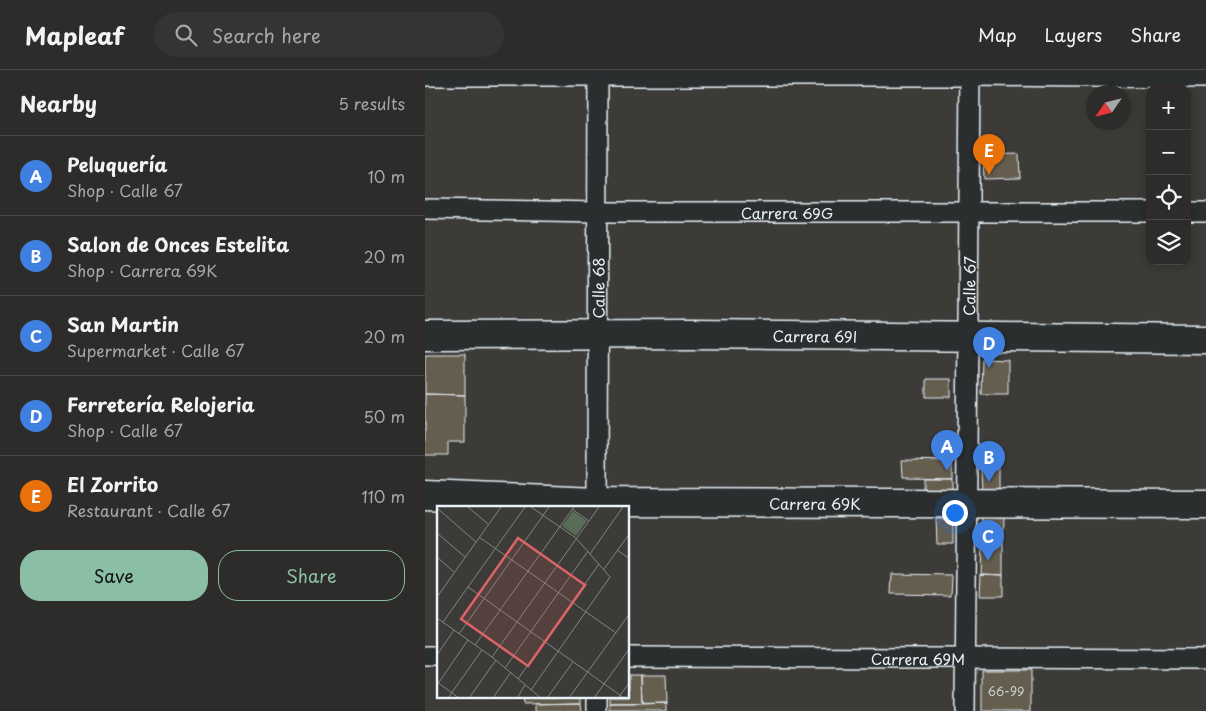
<!DOCTYPE html>
<meta charset="utf-8">
<style>
body{margin:0;font-family:"Playpen Sans",sans-serif;background:#353432;color:#f1f3f6}
.controls{position:absolute;right:15px;top:15px;display:grid;overflow:hidden;border-radius:10px;box-shadow:0 2px 12px #0003}
.controls button{width:45px;height:45px;display:grid;place-items:center;padding:0;border:0;border-bottom:1px solid #484847;background:#2d2c2a;color:#f1f3f6;font:25px sans-serif}
.compass{position:absolute;left:661px;top:15px;width:45px;height:45px;border-radius:50%;background:#2d2c2a;box-shadow:0 2px 12px #0003;rotate:235deg}
.you{position:absolute;left:529px;top:442px;width:18px;height:18px;margin:-12px;border:4px solid #fff;border-radius:50%;background:#1a73e8;box-shadow:0 0 0 8px #1a73e833}
.badge{display:grid;place-items:center;width:32px;height:32px;border-radius:50%;background:#8abfa5;color:#fff;font-size:16px;font-weight:700}
.pin{position:absolute;translate:-50% -41px;filter:drop-shadow(0 1px 2px #0008)}
.pin::after{content:'';position:absolute;top:26px;width:18px;height:15px;background:inherit;clip-path:polygon(0 0,100% 0,50% 100%)}
.list{margin:0;padding:0;list-style:none}
h2{display:flex;justify-content:space-between;align-items:center;height:65px;margin:0;padding:0 20px;font-size:21px}
h2 small{font-size:16px;font-weight:400;color:#a7a7a8}
.list li{display:grid;grid-template-columns:32px 1fr auto;gap:15px;align-items:center;box-sizing:border-box;height:80px;padding:0 20px;border-top:1px solid #484847}
.list b{display:block;font-size:19px;white-space:nowrap}
.list p{margin:0;font-size:16px;white-space:nowrap;color:#a7a7a8}
.list em{font-size:16px;font-style:normal;color:#a7a7a8}
.actions{display:flex;gap:10px;padding:15px 20px}
.actions a{flex:1;padding:11px 0;border:1px solid #8abfa5;border-radius:20px;text-align:center;font-size:18px;color:#8abfa5}
.actions .main{background:#8abfa5;color:#111}
.icon{flex:none;width:28px;height:28px;fill:none;stroke:currentColor;stroke-width:2;stroke-linecap:round;stroke-linejoin:round}
.map{position:relative;flex:none;width:781px;height:641px;overflow:hidden}
header{display:flex;align-items:center;gap:30px;box-sizing:border-box;height:70px;padding:0 25px;background:#2d2c2a;border-bottom:1px solid #484847}
header strong{font-size:24px}
nav{display:flex;gap:28px;margin-inline-start:auto;font-size:18px}
.search{width:350px;height:45px;background:#353432;display:flex;align-items:center;gap:12px;box-sizing:border-box;padding:0 18px;border-radius:28px;color:#a7a7a8;font-size:19px}
main{display:flex}
aside{flex:1;background:#2d2c2a}
.map>svg:first-child{display:block}
</style>
<header>
<strong>Mapleaf</strong>
<div class="search"><svg class="icon" aria-label="search" viewBox="0 0 24 24"><circle cx="10" cy="10" r="6"/><path d="M15 15l6 6"/></svg>Search here</div>
<nav><a>Map</a><a>Layers</a><a>Share</a></nav>
</header>
<main>
<aside>
<h2>Nearby<small>5 results</small></h2>
<ul class="list">
<li><span class="badge" style="background:#3f7fe0">A</span><div><b>Peluquería</b><p>Shop · Calle 67</p></div><em>10 m</em></li>
<li><span class="badge" style="background:#3f7fe0">B</span><div><b>Salon de Onces Estelita</b><p>Shop · Carrera 69K</p></div><em>20 m</em></li>
<li><span class="badge" style="background:#3f7fe0">C</span><div><b>San Martin</b><p>Supermarket · Calle 67</p></div><em>20 m</em></li>
<li><span class="badge" style="background:#3f7fe0">D</span><div><b>Ferretería Relojeria</b><p>Shop · Calle 67</p></div><em>50 m</em></li>
<li><span class="badge" style="background:#e8710a">E</span><div><b>El Zorrito</b><p>Restaurant · Calle 67</p></div><em>110 m</em></li>
</ul>
<div class="actions"><a class="main">Save</a><a>Share</a></div>
</aside>
<div class="map">
<svg width="781" height="641" viewBox="0 0 781 641">
<rect width="100%" height="100%" fill="#3c3b38"/>
<filter id="ink" filterUnits="userSpaceOnUse"><feTurbulence type="fractalNoise" baseFrequency=".02" numOctaves="2"/><feDisplacementMap in="SourceGraphic" scale="10" xChannelSelector="R" yChannelSelector="G"/><feConvolveMatrix kernelMatrix="1 2 1 2 8 2 1 2 1" color-interpolation-filters="sRGB"/></filter>
<g filter="url(#ink)">
<path fill="#655d4e" stroke="#e8f1f8" d="M 594,84 L 595,108 L 559,109 L 558,85 Z
M 0,284 L 40,284 L 40,325 L 0,324 Z
M 557,289 L 583,290 L 583,324 L 556,324 Z
M 501,309 L 526,309 L 526,327 L 501,327 Z
M 0,324 L 40,325 L 40,372 L 23,372 L 23,385 L 0,385 Z
M 477,390 L 527,391 L 527,408 L 478,407 Z
M 556,397 L 574,397 L 574,422 L 557,423 Z
M 498,408 L 527,408 L 527,425 L 498,425 Z
M 557,447 L 579,447 L 578,475 L 557,475 Z
M 511,449 L 528,449 L 528,474 L 512,474 Z
M 557,475 L 578,475 L 578,505 L 556,504 Z
M 467,504 L 527,505 L 526,525 L 466,524 Z
M 556,504 L 578,505 L 578,526 L 555,526 Z
M 557,600 L 606,600 L 606,641 L 557,641 Z
M 204,605 L 216,605 L 217,634 L 185,634 L 185,627 L 204,627 Z
M 216,605 L 241,605 L 242,633 L 217,634 Z
M 97,627 L 156,627 L 156,633 L 98,634 Z
M 156,633 L 157,641 L 111,641 L 111,634 Z
M 242,633 L 242,641 L 185,641 L 185,634 Z"/>
<g fill="none" stroke-linecap="round" stroke-linejoin="round">
<defs>
<g id="street">
<path d="M 0,6 L 545,6 L 781,8"/>
<path id="s1" d="M 0,139 L 173,142 L 725,142"/>
<path d="M 762,142 L 781,142"/>
<path id="s2" d="M 172,437 L 173,0"/>
<path d="M 0,586 L 14,586"/>
<path id="s3" d="M 204,587 L 781,589"/>
<path d="M 172,641 L 172,627"/>
<path id="s4" d="M 540,641 L 545,0"/>
</g>
<g id="secondary">
<path id="s5" d="M 0,265 L 266,264 L 781,269"/>
<path id="s6" d="M 0,425 L 172,432 L 781,434"/>
</g>
</defs>
<use href="#street" stroke="#e8f1f8" stroke-width="22"/>
<use href="#secondary" stroke="#e8f1f8" stroke-width="31"/>
<use href="#street" stroke="#2a2d2e" stroke-width="19"/>
<use href="#secondary" stroke="#2a2d2e" stroke-width="28"/>
</g>
</g>
<g text-anchor="middle" dominant-baseline="central" stroke-width="5" stroke-linejoin="round" paint-order="stroke">
<g font-size="12" fill="#c7ccce">
<text x="581" y="621">66-99</text>
</g>
<g font-size="15" fill="#e8f1f8" stroke="#2a2d2e">
<text stroke="none"><textPath href="#s1" startOffset="362">Carrera 69G</textPath></text>
<text stroke="none"><textPath href="#s4" startOffset="425">Calle 67</textPath></text>
<text stroke="none"><textPath href="#s2" startOffset="219">Calle 68</textPath></text>
<text stroke="none"><textPath href="#s5" startOffset="390">Carrera 69I</textPath></text>
<text stroke="none"><textPath href="#s6" startOffset="390">Carrera 69K</textPath></text>
<text stroke="none"><textPath href="#s3" startOffset="289">Carrera 69M</textPath></text>
</g>
</g>
<g transform="translate(12 436)">
<rect width="192" height="192" fill="#3c3b38"/>
<path d="M 136,5 L 150,15 L 139,30 L 125,20 Z" fill="#596c57"/>
<path fill="none" stroke="#818485" stroke-width="1" d="M 31,1 L 51,18M 94,1 L 139,32 L 173,71 L 94,184M 0,2 L 39,36M 135,3 L 152,15M 0,27 L 28,51M 42,31 L 179,127M 180,44 L 193,53M 153,48 L 186,1M 0,51 L 17,66M 167,63 L 193,27M 31,81 L 187,192M 0,91 L 64,1M 0,112 L 55,151 L 104,192M 6,116 L 88,1M 22,128 L 112,1M 38,139 L 137,1M 0,149 L 17,124M 55,151 L 162,1M 68,162 L 151,45M 81,173 L 162,58M 0,176 L 22,192M 0,179 L 31,134M 11,192 L 45,144M 32,192 L 59,154M 56,192 L 74,166M 80,192 L 88,179M 110,192 L 136,156M 132,192 L 193,107M 157,192 L 193,142M 181,192 L 193,176"/>
<path fill="#db6466" fill-opacity="0.15" stroke="#db6466" stroke-width="2.5" d="M 81,32 L 148,79 L 91,160 L 24,113 Z"/>
<rect width="192" height="192" fill="none" stroke="#e8f1f8" stroke-width="2.5"/>
</g>
</svg>
<div class="controls">
<button>+</button>
<button>−</button>
<button><svg class="icon" aria-label="locate" viewBox="0 0 24 24"><circle cx="12" cy="12" r="6"/><path d="M12 2v4M12 18v4M2 12h4M18 12h4"/></svg></button>
<button><svg class="icon" aria-label="layers" viewBox="0 0 24 24"><path d="M12 4l9 5-9 5-9-5zM3 14l9 5 9-5"/></svg></button>
</div>
<svg class="compass" viewBox="-18 -18 36 36"><path d="M0-13l5 13h-10z" fill="#e53935"/><path d="M0 13l5-13h-10z" fill="#a7a7a8"/></svg>
<div class="you"></div>
<div class="pin badge" style="left:522px;top:401px;background:#3f7fe0">A</div>
<div class="pin badge" style="left:564px;top:412px;background:#3f7fe0">B</div>
<div class="pin badge" style="left:563px;top:491px;background:#3f7fe0">C</div>
<div class="pin badge" style="left:564px;top:298px;background:#3f7fe0">D</div>
<div class="pin badge" style="left:564px;top:105px;background:#e8710a">E</div>
</div>
</main>
